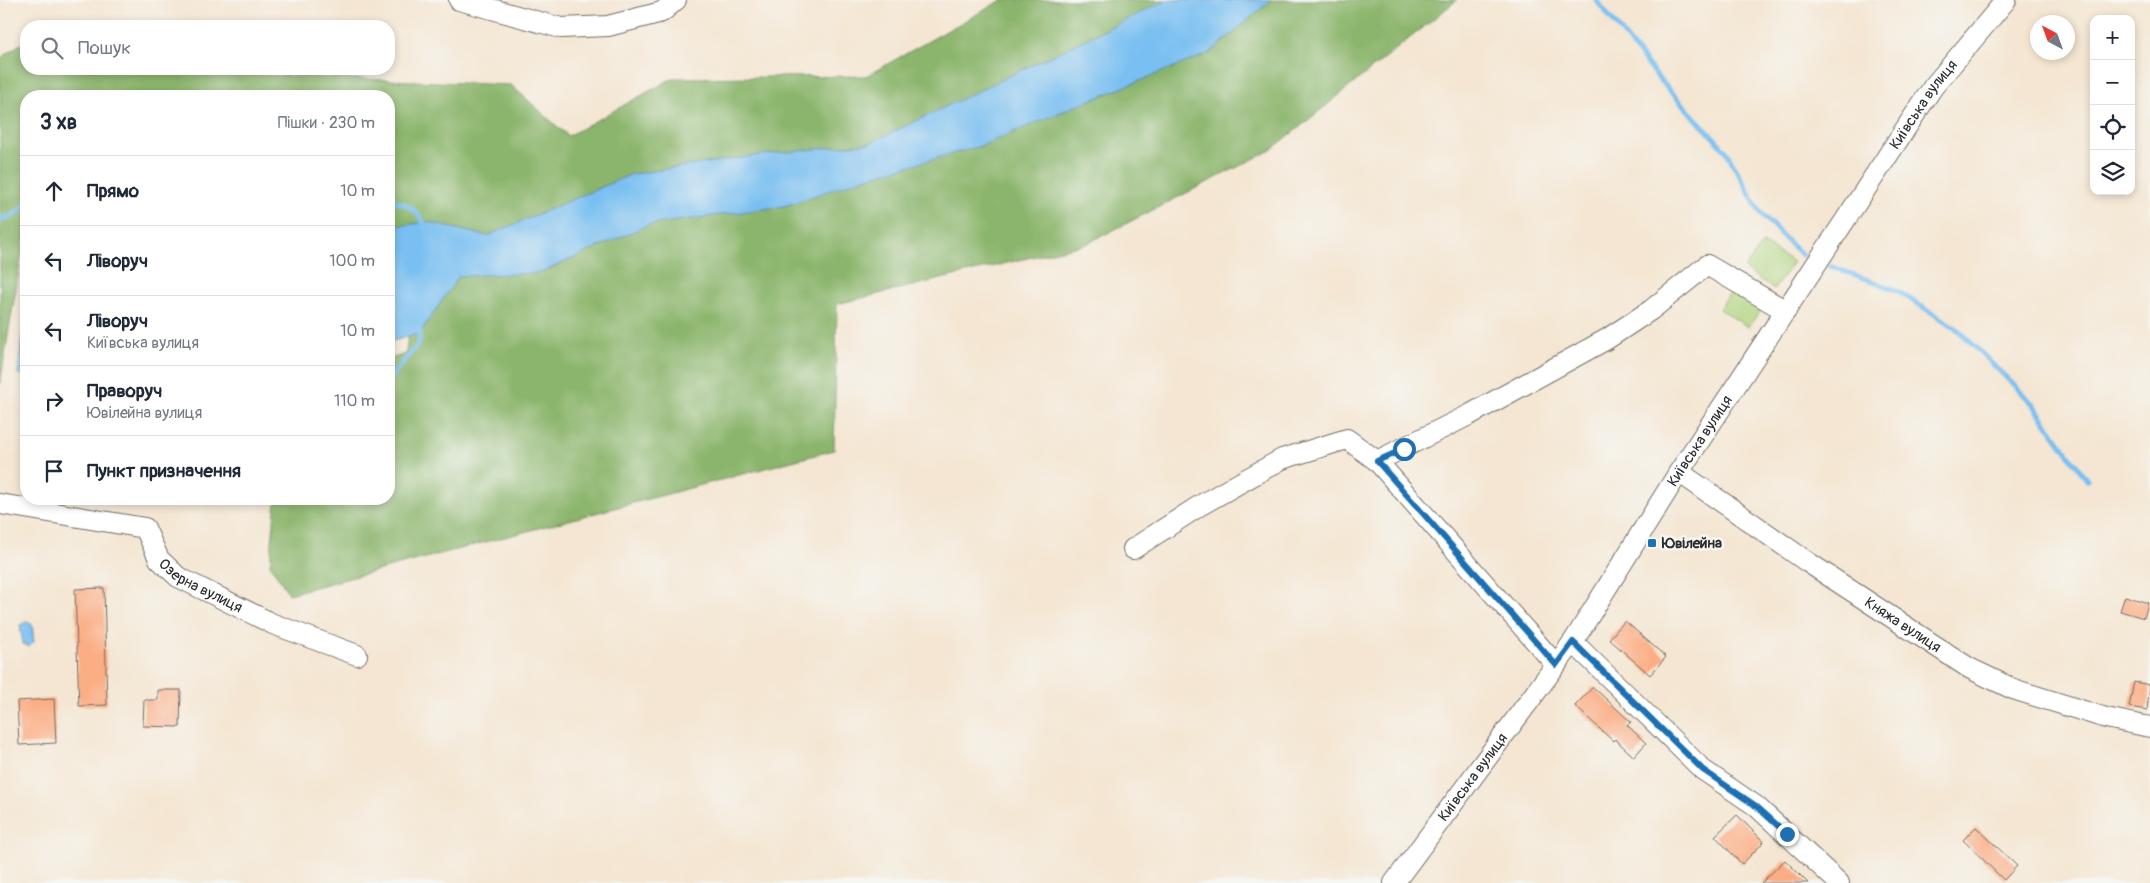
<!DOCTYPE html>
<html lang="uk">
<meta charset="utf-8">
<style>
body{margin:0;font-family:Pangolin,sans-serif;background:#f2f2f3;color:#1f2937}
.controls{position:absolute;right:15px;top:15px;display:grid;overflow:hidden;border-radius:10px;box-shadow:0 2px 8px #0003}
.controls button{width:45px;height:45px;display:grid;place-items:center;padding:0;border:0;border-bottom:1px solid #e0e1e3;background:#fff;color:#1f2937;font:25px sans-serif}
.compass{position:absolute;left:2030px;top:15px;width:45px;height:45px;border-radius:50%;background:#fff;box-shadow:0 2px 8px #0003;rotate:319deg}
.stop{position:absolute;width:15px;height:15px;margin:-11px;border:4px solid #1f6fb2;border-radius:50%;background:#fff}
.stop.end{background:#1f6fb2;border-color:#fff;box-shadow:0 1px 5px #0008}
.list{margin:0;padding:0;list-style:none}
h2{display:flex;justify-content:space-between;align-items:center;height:65px;margin:0;padding:0 20px;font-size:21px}
h2 small{font-size:16px;font-weight:400;color:#747a83}
.list li{display:grid;grid-template-columns:32px 1fr auto;gap:15px;align-items:center;box-sizing:border-box;height:70px;padding:0 20px;border-top:1px solid #e0e1e3}
.list b{display:block;font-size:19px;white-space:nowrap}
.list p{margin:0;font-size:16px;white-space:nowrap;color:#747a83}
.list em{font-size:16px;font-style:normal;color:#747a83}
.icon{flex:none;width:28px;height:28px;fill:none;stroke:currentColor;stroke-width:2;stroke-linecap:round;stroke-linejoin:round}
.map{position:relative;flex:none;width:2150px;height:883px;overflow:hidden}
.search{position:absolute;background:#fff;box-shadow:0 2px 8px #0003;left:20px;top:20px;width:375px;height:55px;display:flex;align-items:center;gap:12px;box-sizing:border-box;padding:0 18px;border-radius:20px;color:#747a83;font-size:19px}
.panel{position:absolute;background:#fff;box-shadow:0 2px 8px #0003;left:20px;top:90px;width:375px;height:415px;border-radius:20px}
.map>svg:first-child{display:block}
</style>
<div class="map">
<svg width="2150" height="883" viewBox="0 0 2150 883">
<rect width="100%" height="100%" fill="#f6f6f2"/>
<filter id="ink" filterUnits="userSpaceOnUse"><feTurbulence type="fractalNoise" baseFrequency=".02" numOctaves="2"/><feDisplacementMap in="SourceGraphic" scale="10" xChannelSelector="R" yChannelSelector="G"/><feConvolveMatrix kernelMatrix="1 2 1 2 8 2 1 2 1" color-interpolation-filters="sRGB"/></filter>
<filter id="wash" filterUnits="userSpaceOnUse"><feTurbulence type="fractalNoise" baseFrequency=".0096" numOctaves="4" result="noise"/><feDisplacementMap in="SourceGraphic" scale="20" xChannelSelector="R" yChannelSelector="G"/><feGaussianBlur stdDeviation="1.12" result="paint"/><feColorMatrix in="noise" values="0 0 0 0 0 0 0 0 0 0 0 0 0 0 0 0 0 1.4 0 .05"/><feComposite in="paint" operator="in"/></filter>
<g filter="url(#wash)">
<rect width="100%" height="100%" fill="#f4e6d2"/>
<path fill="#afd37d" stroke="#6d7f54" d="M 1763,243 L 1793,262 L 1774,289 L 1744,269 Z
M 1734,287 L 1765,305 L 1748,327 L 1719,309 Z"/>
<path fill="#8bb56c" stroke="#5b704c" d="M 1002,0 L 1457,0 L 1271,150 L 1086,244 L 837,304 L 834,450 L 289,594 L 270,565 L 276,499 L 389,499 L 389,359 L 406,354 L 411,301 L 389,277 L 389,96 L 26,96 L 26,228 L 0,384 L 0,59 L 20,44 L 26,46 L 26,69 L 121,69 L 511,85 L 568,136 L 673,78 L 866,76 Z"/>
<path fill="#79bff1" stroke="#52758e" d="M 1167,0 L 1271,0 L 1210,53 L 1071,108 L 981,146 L 865,178 L 785,206 L 648,225 L 540,273 L 459,276 L 419,334 L 389,342 L 389,227 L 428,222 L 487,236 L 632,174 L 761,155 L 870,143 Z
M 26,298 L 26,376 L 18,374 Z
M 28,621 L 32,625 L 34,642 L 29,647 L 23,644 L 20,625 Z"/>
<g fill="none" stroke-linecap="round" stroke-linejoin="round">
<path stroke="#79bff1" stroke-width="5" d="M 1596,0 L 1660,80 L 1726,151 L 1759,211 L 1791,245 L 1802,255
M 389,200 C 409,204 417,209 426,228
M 0,219 L 10,217 L 26,205
M 1830,266 L 1894,289 L 1956,328 L 2033,404 L 2087,480
M 389,379 L 419,343 L 420,327"/>
</g>
<g id="blocks">
<path fill="#fbad84" d="M 104,588 L 107,705 L 79,706 L 75,589 Z
M 2125,596 L 2148,603 L 2144,618 L 2120,611 Z
M 1625,621 L 1666,657 L 1650,675 L 1609,639 Z
M 2134,682 L 2150,685 L 2147,710 L 2129,707 Z
M 1593,687 L 1631,722 L 1627,725 L 1646,743 L 1634,757 L 1615,739 L 1613,741 L 1575,706 Z
M 158,690 L 181,690 L 180,727 L 143,726 L 144,700 L 158,700 Z
M 54,699 L 56,743 L 19,745 L 17,701 Z
M 1737,815 L 1764,842 L 1742,864 L 1715,836 Z
M 1976,827 L 2017,866 L 2004,880 L 1963,840 Z
M 1785,860 L 1808,883 L 1761,883 Z"/>
</g>
</g>
<g filter="url(#ink)">
<use href="#blocks" fill-opacity="0" stroke="#716c65" stroke-width="1"/>
<g fill="none" stroke-linecap="round" stroke-linejoin="round">
<defs>
<g id="minor">
<path d="M 459,0 L 561,28 L 608,26 L 662,12 L 676,0"/>
<path d="M 1377,461 L 1556,665"/>
<path id="s1" d="M 1679,472 L 1806,561 L 1969,668 L 2013,689 L 2106,718 L 2150,727"/>
<path id="s2" d="M 0,504 L 145,528 L 159,559 L 178,577 L 273,624 L 357,655"/>
<path d="M 1133,549 L 1199,506 L 1282,459 L 1347,439 L 1377,461 L 1471,414 L 1607,339 L 1651,310 L 1707,265 L 1786,311"/>
<path d="M 1573,642 L 1703,770 L 1756,806 L 1839,883"/>
<path id="s3" d="M 1394,883 L 1573,642 L 1679,472 L 1933,87 L 2006,0"/>
</g>
</defs>
<use href="#minor" stroke="#716c65" stroke-width="22"/>
<use href="#minor" stroke="#fff" stroke-width="20"/>
</g>
</g>
<g fill="none" stroke-linecap="round" stroke-linejoin="round" filter="url(#ink)">
<path stroke="#1f6fb2" stroke-width="6" d="M 1404,449 L 1377,461 L 1556,665 L 1573,642 L 1703,770 L 1756,806 L 1787,834"/>
</g>
<rect fill="#1f6fb2" stroke="#f6f6f2" stroke-width="2" x="1647" y="538" width="10" height="10" rx="2.5"/>
<g text-anchor="middle" dominant-baseline="central" stroke-width="5" stroke-linejoin="round" paint-order="stroke">
<g font-size="15" fill="#2b2b2b" stroke="#f6f6f2">
<text stroke="none"><textPath href="#s3" startOffset="942">Київська вулиця</textPath></text>
<text stroke="none"><textPath href="#s3" startOffset="538">Київська вулиця</textPath></text>
<text stroke="none"><textPath href="#s2" startOffset="231">Озерна вулиця</textPath></text>
<text stroke="none"><textPath href="#s1" startOffset="271">Княжа вулиця</textPath></text>
<text stroke="none"><textPath href="#s3" startOffset="132">Київська вулиця</textPath></text>
</g>
<g font-size="15" font-weight="bold" fill="#2b2b2b" stroke="#f6f6f2" text-anchor="start">
<text x="1662" y="543">Ювілейна</text>
</g>
</g>
</svg>
<div class="controls">
<button>+</button>
<button>−</button>
<button><svg class="icon" aria-label="locate" viewBox="0 0 24 24"><circle cx="12" cy="12" r="6"/><path d="M12 2v4M12 18v4M2 12h4M18 12h4"/></svg></button>
<button><svg class="icon" aria-label="layers" viewBox="0 0 24 24"><path d="M12 4l9 5-9 5-9-5zM3 14l9 5 9-5"/></svg></button>
</div>
<svg class="compass" viewBox="-18 -18 36 36"><path d="M0-13l5 13h-10z" fill="#e53935"/><path d="M0 13l5-13h-10z" fill="#747a83"/></svg>
<div class="stop" style="left:1404px;top:449px"></div>
<div class="stop end" style="left:1787px;top:834px"></div>
<div class="search"><svg class="icon" aria-label="search" viewBox="0 0 24 24"><circle cx="10" cy="10" r="6"/><path d="M15 15l6 6"/></svg>Пошук</div>
<section class="panel">
<h2>3 хв<small>Пішки · 230 m</small></h2>
<ul class="list">
<li><svg class="icon" aria-label="ahead" viewBox="0 0 24 24"><path d="M12 20V5M6 11l6-6 6 6"/></svg><div><b>Прямо</b></div><em>10 m</em></li>
<li><svg class="icon" aria-label="left" viewBox="0 0 24 24"><path d="M17 20v-9H6M10 6l-5 5 5 5"/></svg><div><b>Ліворуч</b></div><em>100 m</em></li>
<li><svg class="icon" aria-label="left" viewBox="0 0 24 24"><path d="M17 20v-9H6M10 6l-5 5 5 5"/></svg><div><b>Ліворуч</b><p>Київська вулиця</p></div><em>10 m</em></li>
<li><svg class="icon" aria-label="right" viewBox="0 0 24 24"><path d="M7 20v-9h11M14 6l5 5-5 5"/></svg><div><b>Праворуч</b><p>Ювілейна вулиця</p></div><em>110 m</em></li>
<li><svg class="icon" aria-label="arrive" viewBox="0 0 24 24"><path d="M6 21V4h12l-3 4 3 4H6"/></svg><div><b>Пункт призначення</b></div></li>
</ul>
</section>
</div>
